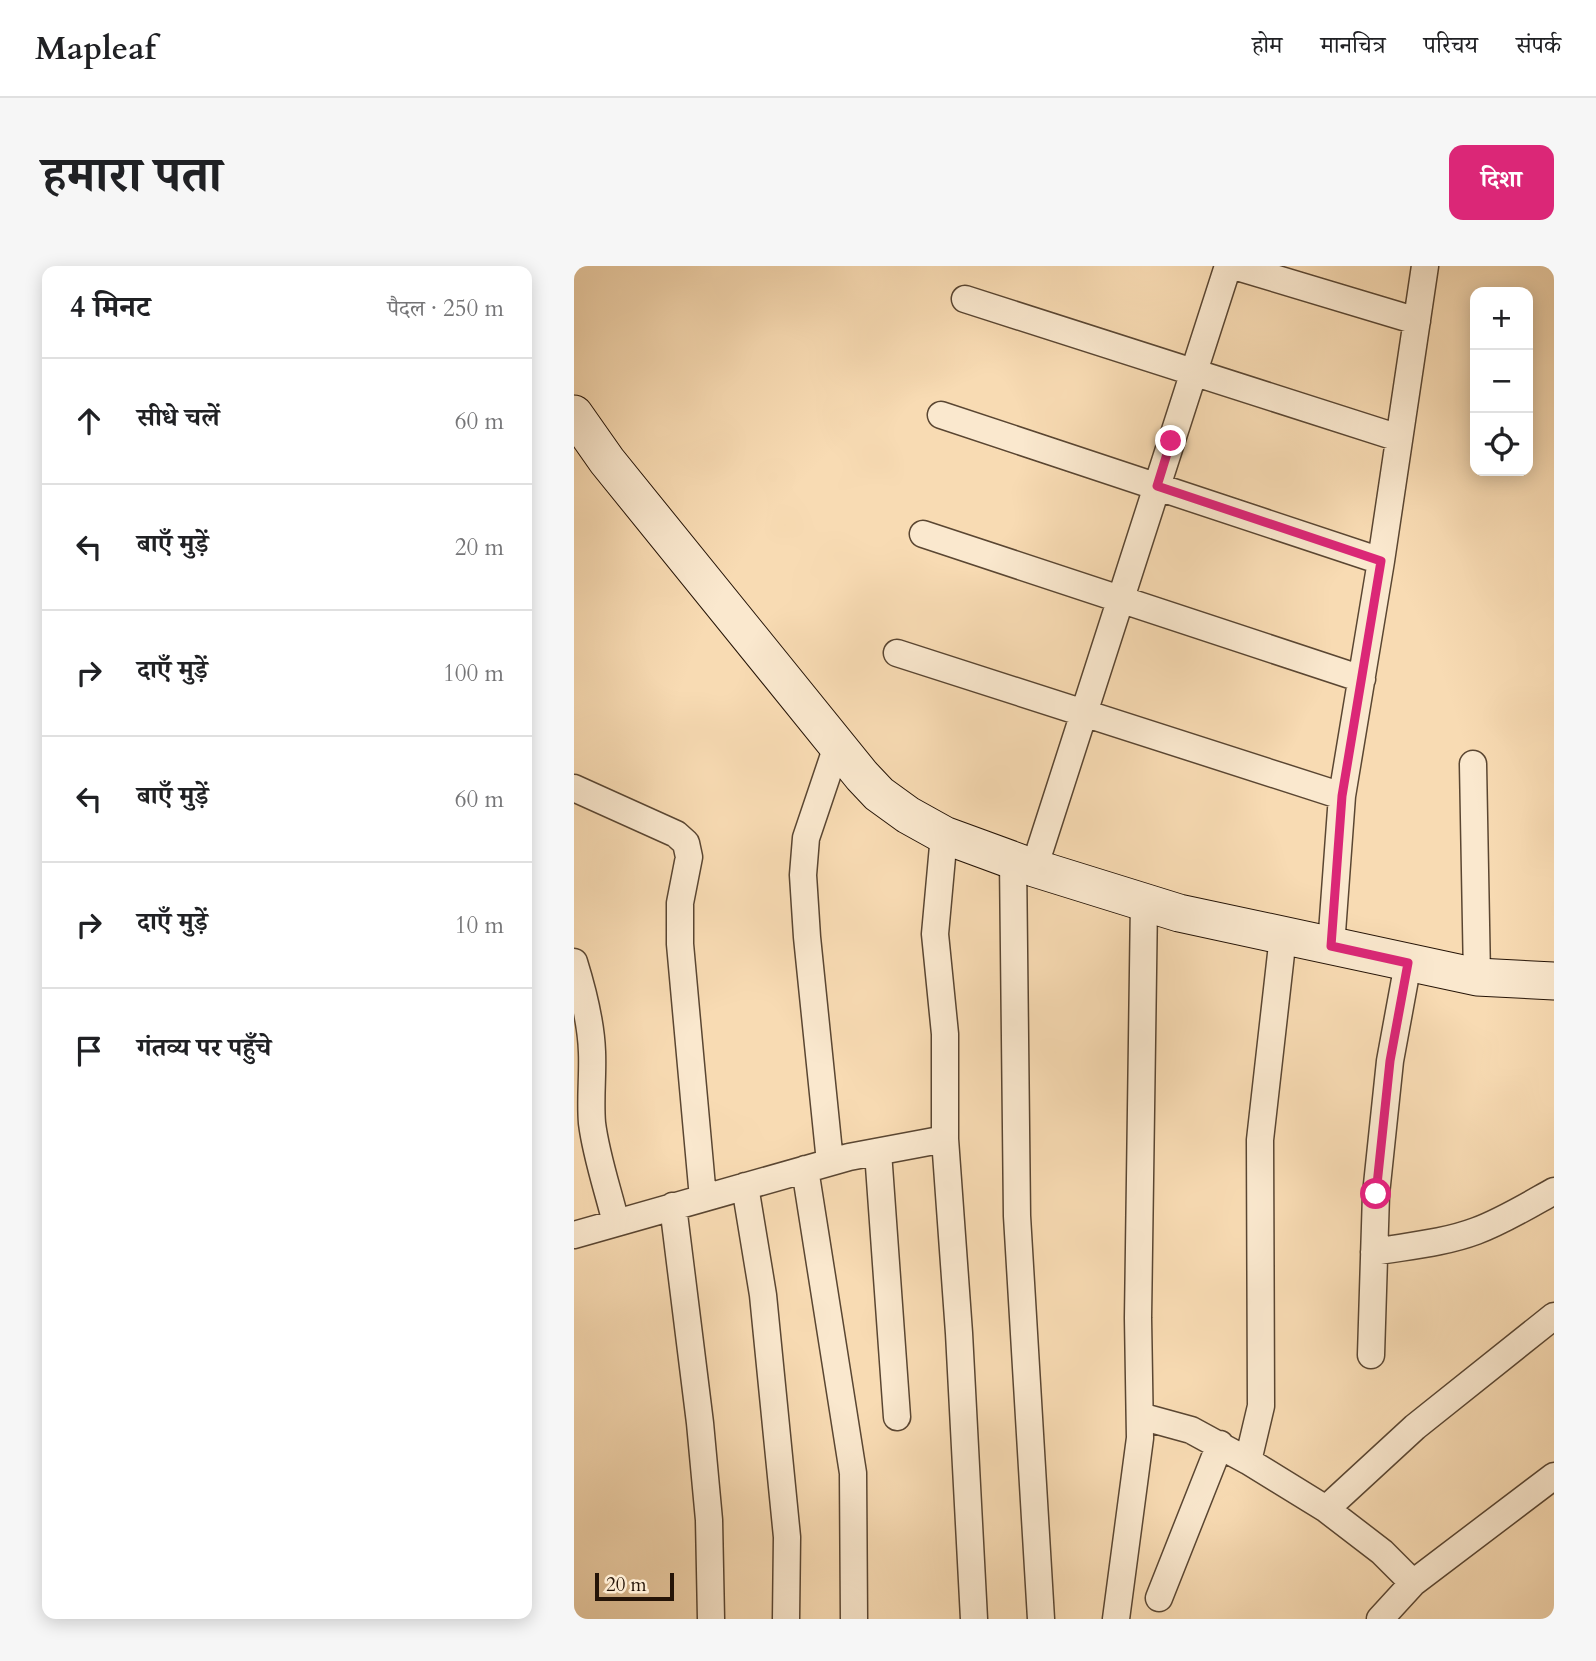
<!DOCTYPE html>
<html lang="hi">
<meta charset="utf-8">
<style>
body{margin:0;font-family:Cardo,"Noto Serif Devanagari",serif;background:#f6f6f6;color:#202124}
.controls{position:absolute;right:21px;top:21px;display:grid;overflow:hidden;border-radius:14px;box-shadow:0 4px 18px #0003}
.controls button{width:63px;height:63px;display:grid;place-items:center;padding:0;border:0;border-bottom:2px solid #e0e0e0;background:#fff;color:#202124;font:35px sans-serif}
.scale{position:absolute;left:21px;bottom:18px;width:79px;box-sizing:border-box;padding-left:7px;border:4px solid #251407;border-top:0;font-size:19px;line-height:24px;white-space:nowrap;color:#251407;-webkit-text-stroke:5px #fae8ce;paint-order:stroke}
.stop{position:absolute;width:21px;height:21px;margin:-16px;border:5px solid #db2777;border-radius:50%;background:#fff}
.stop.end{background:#db2777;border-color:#fff;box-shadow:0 2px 7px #0008}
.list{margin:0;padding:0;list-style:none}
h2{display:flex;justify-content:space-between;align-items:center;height:91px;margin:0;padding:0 28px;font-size:30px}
h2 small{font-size:23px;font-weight:400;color:#757577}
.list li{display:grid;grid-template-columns:46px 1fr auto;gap:21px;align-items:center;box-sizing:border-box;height:126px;padding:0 28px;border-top:2px solid #e0e0e0}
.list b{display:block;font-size:26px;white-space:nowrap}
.list em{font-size:23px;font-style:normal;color:#757577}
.icon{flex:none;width:38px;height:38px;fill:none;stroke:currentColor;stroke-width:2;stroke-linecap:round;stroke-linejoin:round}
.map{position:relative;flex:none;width:980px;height:1353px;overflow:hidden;border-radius:14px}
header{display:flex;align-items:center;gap:42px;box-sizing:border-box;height:98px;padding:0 35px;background:#fff;border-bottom:2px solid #e0e0e0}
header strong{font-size:33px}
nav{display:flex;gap:38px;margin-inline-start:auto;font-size:24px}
.intro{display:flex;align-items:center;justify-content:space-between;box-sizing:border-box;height:168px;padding:0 42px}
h1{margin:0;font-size:49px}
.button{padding:18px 32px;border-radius:14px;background:#db2777;color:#fff;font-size:24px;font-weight:700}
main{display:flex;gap:42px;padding:0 42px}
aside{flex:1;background:#fff;border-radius:14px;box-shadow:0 4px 18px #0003}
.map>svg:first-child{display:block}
</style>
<header>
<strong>Mapleaf</strong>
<nav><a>होम</a><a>मानचित्र</a><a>परिचय</a><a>संपर्क</a></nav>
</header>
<div class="intro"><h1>हमारा पता</h1><a class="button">दिशा</a></div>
<main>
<aside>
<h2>4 मिनट<small>पैदल · 250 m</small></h2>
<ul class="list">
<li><svg class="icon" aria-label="ahead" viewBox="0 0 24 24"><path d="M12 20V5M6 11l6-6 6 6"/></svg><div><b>सीधे चलें</b></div><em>60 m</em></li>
<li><svg class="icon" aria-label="left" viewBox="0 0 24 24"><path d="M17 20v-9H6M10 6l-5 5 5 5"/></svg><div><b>बाएँ मुड़ें</b></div><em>20 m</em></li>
<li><svg class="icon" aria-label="right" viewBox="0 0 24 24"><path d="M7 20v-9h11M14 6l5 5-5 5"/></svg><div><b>दाएँ मुड़ें</b></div><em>100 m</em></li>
<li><svg class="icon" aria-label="left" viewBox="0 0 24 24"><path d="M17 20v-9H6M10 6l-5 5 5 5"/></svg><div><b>बाएँ मुड़ें</b></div><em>60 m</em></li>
<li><svg class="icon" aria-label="right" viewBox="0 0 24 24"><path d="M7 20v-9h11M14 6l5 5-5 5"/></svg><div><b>दाएँ मुड़ें</b></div><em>10 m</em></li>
<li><svg class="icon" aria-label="arrive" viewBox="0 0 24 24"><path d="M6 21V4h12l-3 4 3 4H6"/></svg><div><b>गंतव्य पर पहुँचे</b></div></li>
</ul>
</aside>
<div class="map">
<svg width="980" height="1353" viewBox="0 0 980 1353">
<rect width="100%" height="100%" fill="#f8dbb3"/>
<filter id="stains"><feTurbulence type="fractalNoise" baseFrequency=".00286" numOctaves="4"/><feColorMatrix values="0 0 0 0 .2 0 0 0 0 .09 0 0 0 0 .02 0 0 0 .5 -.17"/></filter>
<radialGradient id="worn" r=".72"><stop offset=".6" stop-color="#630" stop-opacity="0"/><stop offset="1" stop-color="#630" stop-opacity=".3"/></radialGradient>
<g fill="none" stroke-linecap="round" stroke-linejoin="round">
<defs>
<path id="street" d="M 660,0 L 843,55
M 391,33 L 825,172
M 367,149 L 807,295
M 349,268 L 788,413
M 323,387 L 768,530
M 899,498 L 903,711
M 0,522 L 102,568 L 112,577 L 115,591 L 106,637 L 106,678 L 129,932
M 439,594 L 443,950 L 467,1353
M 460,602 L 654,0
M 757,680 L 768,530 L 807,295 L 851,0
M 0,696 C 9,725 17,755 18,786 C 19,809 16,833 18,857 C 22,890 34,924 42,957
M 371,873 L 385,1067 L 400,1353
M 304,886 L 323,1151
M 256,896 L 233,671 L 229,609 L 232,572 L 263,480
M 231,903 L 279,1207 L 280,1353
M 171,920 L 189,1029 L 213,1271 L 212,1353
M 99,940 L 126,1157 L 135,1254 L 137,1353
M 0,969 L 275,891 L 371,873 L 371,768 L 361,668 L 370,569
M 800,986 C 834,980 870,977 902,965 C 929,955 955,939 980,925
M 797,1089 L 802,928 L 816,795 L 834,697
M 566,1150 L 617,1164 L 674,1195 L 752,1243 L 808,1286 L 839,1317
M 674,1195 L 687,1140 L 686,874 L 709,670
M 752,1243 L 841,1161 L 980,1050
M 585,1332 L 646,1178
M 542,1353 L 566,1172 L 564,1052 L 570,636
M 806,1353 L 839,1317 L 980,1210"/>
<path id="secondary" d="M 0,148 L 33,195 L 288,510 L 305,528 L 334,549 L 370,569 L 460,602 L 605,647 L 903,711 L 980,715"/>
</defs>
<use href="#street" stroke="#5a4632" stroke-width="29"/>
<use href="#secondary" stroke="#251407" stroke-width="39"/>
<use href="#street" stroke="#fae8ce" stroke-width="26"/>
<use href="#secondary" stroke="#fae8ce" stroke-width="37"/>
</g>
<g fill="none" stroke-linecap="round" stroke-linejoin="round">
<path stroke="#db2777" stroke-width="9" d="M 597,175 L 583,220 L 807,295 L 768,530 L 757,680 L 834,697 L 816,795 L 802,928"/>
</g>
<rect width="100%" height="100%" filter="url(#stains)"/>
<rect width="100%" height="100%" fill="url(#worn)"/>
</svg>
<div class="controls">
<button>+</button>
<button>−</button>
<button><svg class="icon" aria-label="locate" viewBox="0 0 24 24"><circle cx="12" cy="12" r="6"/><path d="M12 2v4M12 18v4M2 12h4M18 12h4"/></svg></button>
</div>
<div class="scale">20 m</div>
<div class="stop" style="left:802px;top:928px"></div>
<div class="stop end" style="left:597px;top:175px"></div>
</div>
</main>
